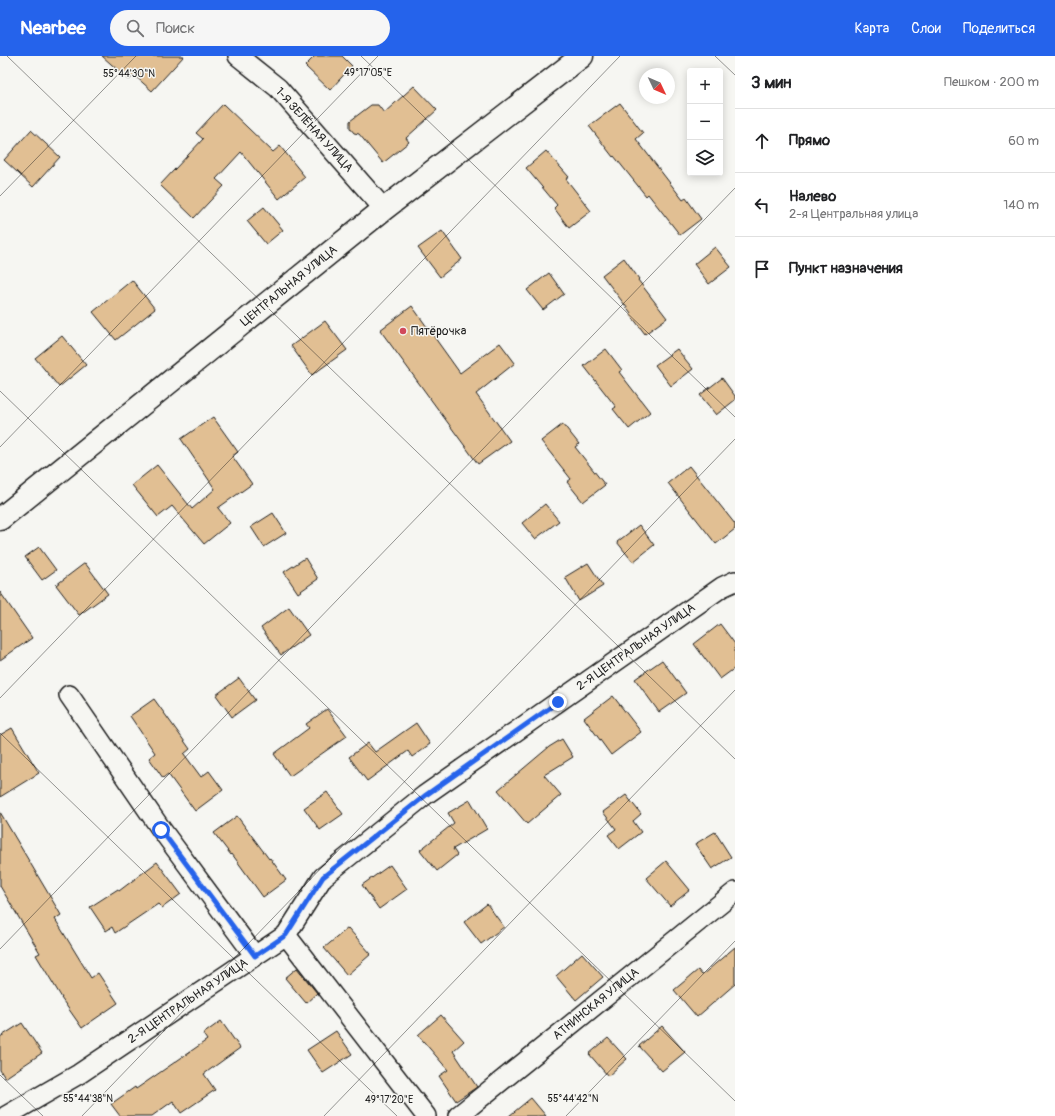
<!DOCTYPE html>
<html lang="ru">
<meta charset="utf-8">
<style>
body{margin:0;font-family:Pangolin,sans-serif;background:#f6f6f6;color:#202124}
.controls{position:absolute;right:12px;top:12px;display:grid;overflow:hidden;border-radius:4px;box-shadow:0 2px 10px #0003}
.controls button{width:36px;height:36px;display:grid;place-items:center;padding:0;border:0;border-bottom:1px solid #e0e0e0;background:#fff;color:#202124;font:20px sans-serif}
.compass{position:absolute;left:639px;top:12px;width:36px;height:36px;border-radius:50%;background:#fff;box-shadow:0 2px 10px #0003;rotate:134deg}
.stop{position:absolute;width:12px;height:12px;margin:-9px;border:3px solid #2563eb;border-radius:50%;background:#fff}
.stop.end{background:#2563eb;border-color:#fff;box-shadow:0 1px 4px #0008}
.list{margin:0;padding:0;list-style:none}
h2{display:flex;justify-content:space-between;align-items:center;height:52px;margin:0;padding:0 16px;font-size:17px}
h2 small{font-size:13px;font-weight:400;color:#757577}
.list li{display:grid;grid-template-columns:26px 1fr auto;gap:12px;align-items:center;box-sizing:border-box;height:64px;padding:0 16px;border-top:1px solid #e0e0e0}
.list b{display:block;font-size:15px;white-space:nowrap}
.list p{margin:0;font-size:13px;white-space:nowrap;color:#757577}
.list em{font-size:13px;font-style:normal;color:#757577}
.icon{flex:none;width:22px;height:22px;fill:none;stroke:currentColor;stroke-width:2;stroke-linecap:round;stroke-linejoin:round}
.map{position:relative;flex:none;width:735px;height:1060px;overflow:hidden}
header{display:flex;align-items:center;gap:24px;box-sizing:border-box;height:56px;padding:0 20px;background:#2563eb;color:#fff}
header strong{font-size:19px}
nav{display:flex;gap:22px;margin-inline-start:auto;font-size:14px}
.search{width:280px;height:36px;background:#f6f6f6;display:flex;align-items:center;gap:10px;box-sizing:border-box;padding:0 14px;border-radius:22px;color:#757577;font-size:15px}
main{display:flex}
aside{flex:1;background:#fff}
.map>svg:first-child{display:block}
</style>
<header>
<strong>Nearbee</strong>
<div class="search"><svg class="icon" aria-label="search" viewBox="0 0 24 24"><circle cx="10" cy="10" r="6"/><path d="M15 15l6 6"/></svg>Поиск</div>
<nav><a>Карта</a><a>Слои</a><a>Поделиться</a></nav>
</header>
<main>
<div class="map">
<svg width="735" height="1060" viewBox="0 0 735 1060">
<rect width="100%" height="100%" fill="#f6f6f2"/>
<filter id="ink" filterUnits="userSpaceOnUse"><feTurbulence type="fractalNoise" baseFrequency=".025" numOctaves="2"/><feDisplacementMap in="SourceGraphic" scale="8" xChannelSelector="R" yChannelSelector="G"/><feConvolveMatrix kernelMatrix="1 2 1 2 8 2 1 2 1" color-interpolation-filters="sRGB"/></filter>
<g filter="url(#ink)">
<path fill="#e1bf93" stroke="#1c1c1c" d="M 102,0 L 184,0 L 152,35 L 134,19 L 129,24 Z
M 315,0 L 342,0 L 352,10 L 330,34 L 305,10 Z
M 414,30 L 437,54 L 406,82 L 409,86 L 383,107 L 359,78 L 354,77 L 350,72 L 350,65 L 371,49 L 378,49 L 384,57 Z
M 620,47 L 643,77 L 636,83 L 683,144 L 686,142 L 701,163 L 680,179 L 648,138 L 646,140 L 614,100 L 613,101 L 589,70 Z
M 223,48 L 273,96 L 280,90 L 305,121 L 279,143 L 241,96 L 216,123 L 224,130 L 194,162 L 160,129 L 203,83 L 196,77 Z
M 31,74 L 60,101 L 33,131 L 4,104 Z
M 546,95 L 569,121 L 566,123 L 591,155 L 569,172 L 554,152 L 557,149 L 526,112 Z
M 264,151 L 283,174 L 266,188 L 247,165 Z
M 442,175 L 462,203 L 440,221 L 418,192 Z
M 715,191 L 731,211 L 709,228 L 694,208 Z
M 624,202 L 639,223 L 638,224 L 667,262 L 645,278 L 630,258 L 631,257 L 602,219 Z
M 549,217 L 564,238 L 543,254 L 527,234 Z
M 132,224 L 155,253 L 116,284 L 93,256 Z
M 412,250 L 460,317 L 500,287 L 515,307 L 476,338 L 510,385 L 478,408 L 380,274 Z
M 325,265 L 347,294 L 312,319 L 291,290 Z
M 62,280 L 86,309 L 59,331 L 35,302 Z
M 606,293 L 622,314 L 619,316 L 650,356 L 629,373 L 613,353 L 616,351 L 584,310 Z
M 677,293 L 693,313 L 671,330 L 655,309 Z
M 722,322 L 735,340 L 735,344 L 716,359 L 700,339 Z
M 213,361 L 238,396 L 232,400 L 252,428 L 218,452 L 230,467 L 204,488 L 172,450 L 158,461 L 132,429 L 157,409 L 192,453 L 215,433 L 181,383 Z
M 563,368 L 579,388 L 575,391 L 605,429 L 583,446 L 567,426 L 571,423 L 541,385 Z
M 689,410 L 735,468 L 735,473 L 716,488 L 668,427 Z
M 545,448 L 559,465 L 535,483 L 522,467 Z
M 273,457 L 286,477 L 264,491 L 251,471 Z
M 639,469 L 654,489 L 633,506 L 617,486 Z
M 39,491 L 56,514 L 42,524 L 25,501 Z
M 305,502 L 318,523 L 298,537 L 284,516 Z
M 85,507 L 108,538 L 79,559 L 56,529 Z
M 588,507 L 603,530 L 579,545 L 565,521 Z
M 0,536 L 32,582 L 0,604 Z
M 289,551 L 309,579 L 281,599 L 261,572 Z
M 720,568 L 735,588 L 735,612 L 720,623 L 694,588 Z
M 662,604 L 686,637 L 659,656 L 635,623 Z
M 239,622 L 255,644 L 232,661 L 216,639 Z
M 613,640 L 641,676 L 611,699 L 584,662 Z
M 154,643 L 190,693 L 184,698 L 201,721 L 209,715 L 223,734 L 195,755 L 168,718 L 163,722 L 149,702 L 155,697 L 130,660 Z
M 327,653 L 347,680 L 290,720 L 274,698 L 309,672 L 306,668 Z
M 416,667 L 430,688 L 412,701 L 408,695 L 367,725 L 349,701 L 368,687 L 375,696 Z
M 12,672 L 39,717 L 0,741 L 0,679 Z
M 562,683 L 573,701 L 544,719 L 561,739 L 527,768 L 498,734 L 549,691 Z
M 327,736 L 343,758 L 320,774 L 304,752 Z
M 626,739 L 641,758 L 633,765 L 641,776 L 619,793 L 608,779 L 616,773 L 603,756 Z
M 470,744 L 487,773 L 453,793 L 457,799 L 437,815 L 420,794 L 454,767 L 448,757 Z
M 0,756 L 61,859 L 55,863 L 91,922 L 98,917 L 118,947 L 82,972 L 61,942 L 62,942 L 36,899 L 40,897 L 0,830 Z
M 237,760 L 269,803 L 270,802 L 286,824 L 263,841 L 232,798 L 231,799 L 214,777 Z
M 715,776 L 731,801 L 712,813 L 695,788 Z
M 666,805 L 690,834 L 670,850 L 646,822 Z
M 157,806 L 181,838 L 162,852 L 158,848 L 115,877 L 112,871 L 106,875 L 90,851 L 118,833 L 119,835 Z
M 390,809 L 407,833 L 379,853 L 362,829 Z
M 487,848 L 504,871 L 481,888 L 464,866 Z
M 348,872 L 371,898 L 347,919 L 324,892 Z
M 735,891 L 735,928 L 697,961 L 674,934 L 698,914 L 702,919 Z
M 582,897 L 603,921 L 576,944 L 556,920 Z
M 297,912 L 317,937 L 306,947 L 285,922 Z
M 441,959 L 464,985 L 453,995 L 477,1031 L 456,1045 L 439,1020 L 448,1014 L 418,979 Z
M 221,965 L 240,992 L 204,1018 L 215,1034 L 181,1057 L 173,1045 L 152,1060 L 120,1060 L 111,1048 L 135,1031 L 136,1033 L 207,984 L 203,978 Z
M 22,967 L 42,997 L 5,1022 L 0,1014 L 0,981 Z
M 662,970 L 685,996 L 662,1015 L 639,990 Z
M 336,975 L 352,998 L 323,1017 L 307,994 Z
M 608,982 L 627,1003 L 608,1020 L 589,998 Z
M 531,1042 L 546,1060 L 509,1060 Z"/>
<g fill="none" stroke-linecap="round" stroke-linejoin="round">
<defs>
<path id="minor" d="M 238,0 L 278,32 L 384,153
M 69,639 L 161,773 L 255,900
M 286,879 L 426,1060
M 6,1060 L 79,1018 L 286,879 L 323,821 L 389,768 L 425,739 L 722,531 L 735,525
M 458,1060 L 735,836"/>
<path id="tertiary" d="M 0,463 L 384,153 L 582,0"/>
</defs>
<use href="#minor" stroke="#1c1c1c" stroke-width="22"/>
<use href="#tertiary" stroke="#1c1c1c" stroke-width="25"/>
<use href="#minor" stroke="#f6f6f2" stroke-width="19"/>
<use href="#tertiary" stroke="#f6f6f2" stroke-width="22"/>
</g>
</g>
<g fill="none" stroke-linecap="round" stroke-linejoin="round" filter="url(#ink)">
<path stroke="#2563eb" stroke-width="5" d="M 161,774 L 255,900 L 286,879 L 323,821 L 426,739 L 558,646"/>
</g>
<path fill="none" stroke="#1c1c1c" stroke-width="1" stroke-opacity="0.45" d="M 7,0 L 735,703M 361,0 L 735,361M 715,0 L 735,19M 0,140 L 136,0M 0,335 L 735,1045M 0,391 L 378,0M 0,642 L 620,0M 0,677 L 397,1060M 0,893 L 735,132M 0,1019 L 43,1060M 82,1060 L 735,383M 324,1060 L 735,634M 566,1060 L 735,885"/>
<circle fill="#d1495b" stroke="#f6f6f2" stroke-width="1.5" cx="403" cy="275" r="4"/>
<g text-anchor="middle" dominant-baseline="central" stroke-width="3" stroke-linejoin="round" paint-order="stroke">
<g font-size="12" fill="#1c1c1c" stroke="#f6f6f2">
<text transform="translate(314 74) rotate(48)">1-Я ЗЕЛЁНАЯ УЛИЦА</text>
<text transform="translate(289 230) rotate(-39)">ЦЕНТРАЛЬНАЯ УЛИЦА</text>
<text transform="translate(636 591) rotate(-35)">2-Я ЦЕНТРАЛЬНАЯ УЛИЦА</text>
<text transform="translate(188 945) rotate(-34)">2-Я ЦЕНТРАЛЬНАЯ УЛИЦА</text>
<text transform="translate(596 948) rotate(-39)">АТНИНСКАЯ УЛИЦА</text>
</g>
<g font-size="12" fill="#1c1c1c" stroke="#f6f6f2" text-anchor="start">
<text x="411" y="275">Пятёрочка</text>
</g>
</g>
<g font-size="10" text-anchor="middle" fill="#1c1c1c" stroke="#f6f6f2" stroke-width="3" stroke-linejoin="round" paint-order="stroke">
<text x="368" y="20">49°17'05"E</text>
<text x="129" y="21">55°44'30"N</text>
<text x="88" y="1046">55°44'38"N</text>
<text x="573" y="1046">55°44'42"N</text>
<text x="389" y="1047">49°17'20"E</text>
</g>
</svg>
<div class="controls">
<button>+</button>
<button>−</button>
<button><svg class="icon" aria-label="layers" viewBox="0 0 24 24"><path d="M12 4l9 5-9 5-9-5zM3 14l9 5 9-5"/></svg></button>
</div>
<svg class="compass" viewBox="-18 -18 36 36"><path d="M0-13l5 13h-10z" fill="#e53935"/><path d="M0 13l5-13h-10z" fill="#757577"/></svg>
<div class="stop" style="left:161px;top:774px"></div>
<div class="stop end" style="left:558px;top:646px"></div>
</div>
<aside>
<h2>3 мин<small>Пешком · 200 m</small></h2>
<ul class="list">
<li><svg class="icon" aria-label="ahead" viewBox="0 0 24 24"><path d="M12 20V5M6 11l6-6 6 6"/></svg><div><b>Прямо</b></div><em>60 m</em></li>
<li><svg class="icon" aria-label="left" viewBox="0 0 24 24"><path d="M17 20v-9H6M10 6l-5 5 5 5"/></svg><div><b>Налево</b><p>2-я Центральная улица</p></div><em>140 m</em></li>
<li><svg class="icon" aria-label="arrive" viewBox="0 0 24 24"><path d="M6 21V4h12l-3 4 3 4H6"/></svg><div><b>Пункт назначения</b></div></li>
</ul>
</aside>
</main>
